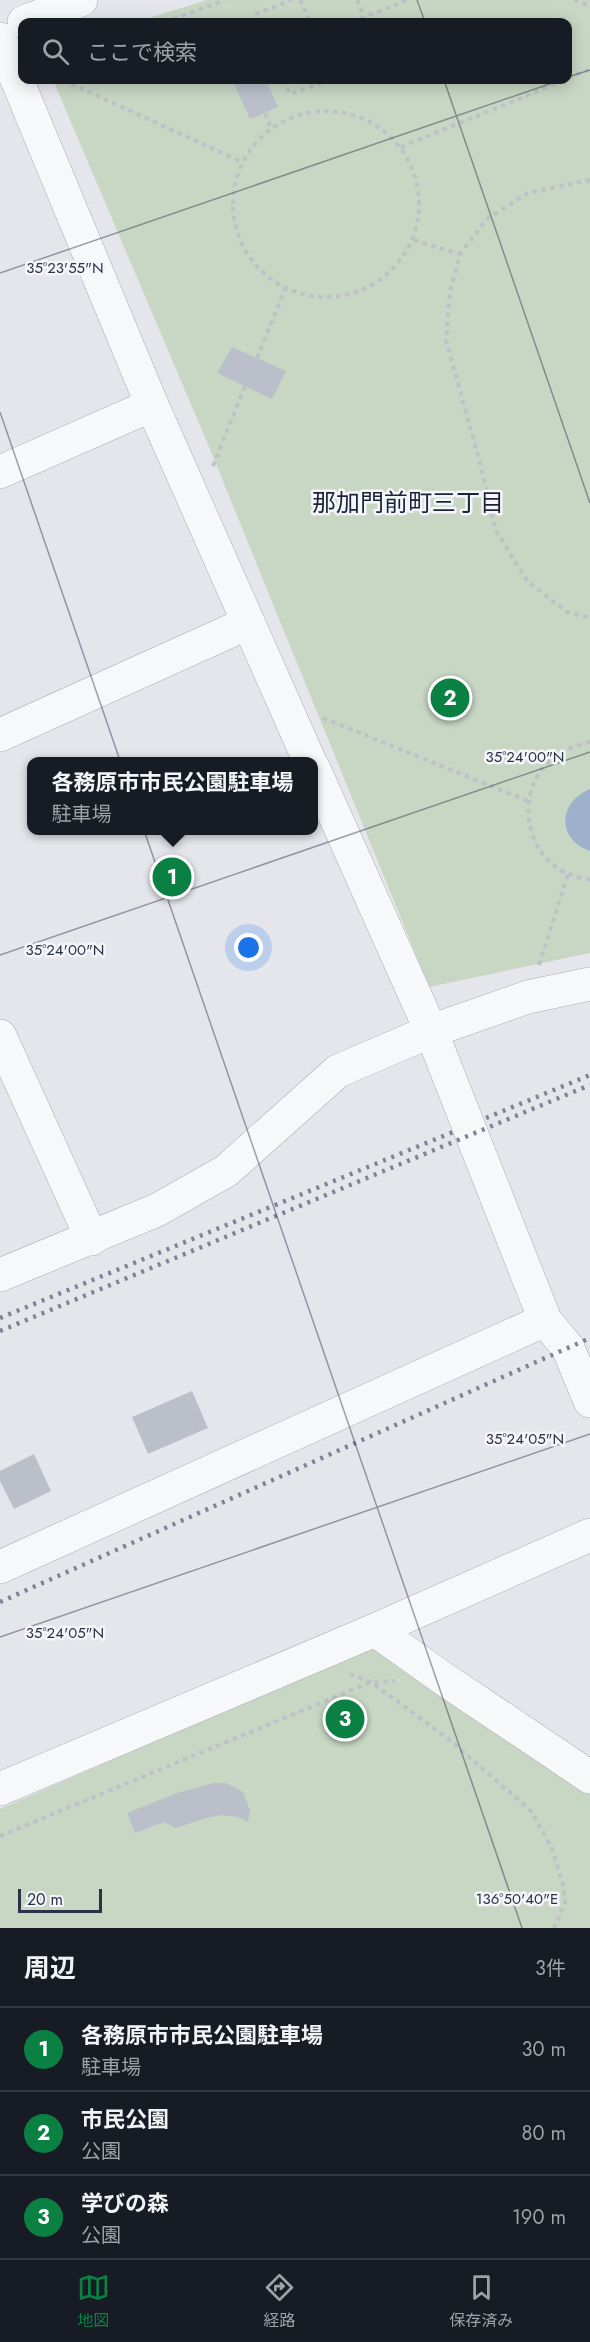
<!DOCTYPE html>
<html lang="ja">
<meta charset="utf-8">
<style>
body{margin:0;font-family:Jost,"Noto Sans JP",sans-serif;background:#20242c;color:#f1f3f6}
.scale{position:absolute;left:18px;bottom:15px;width:84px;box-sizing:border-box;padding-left:6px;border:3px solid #2a3246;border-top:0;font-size:16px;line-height:21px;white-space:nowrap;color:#2a3246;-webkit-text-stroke:4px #f4f6f9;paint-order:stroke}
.you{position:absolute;left:249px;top:948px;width:21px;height:21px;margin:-15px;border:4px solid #fff;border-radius:50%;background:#1a73e8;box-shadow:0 0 0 9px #1a73e833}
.badge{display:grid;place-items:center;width:39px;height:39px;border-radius:50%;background:#0b8043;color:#fff;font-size:20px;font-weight:700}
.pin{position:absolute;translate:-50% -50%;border:3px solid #fff;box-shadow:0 2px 6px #0006}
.popup{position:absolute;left:27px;top:757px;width:291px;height:78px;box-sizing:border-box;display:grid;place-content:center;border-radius:12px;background:#171b24;filter:drop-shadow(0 2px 4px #0005);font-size:20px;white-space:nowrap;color:#9ea1a6}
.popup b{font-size:22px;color:#f1f3f6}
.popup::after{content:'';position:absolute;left:50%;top:100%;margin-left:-12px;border:12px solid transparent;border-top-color:#171b24}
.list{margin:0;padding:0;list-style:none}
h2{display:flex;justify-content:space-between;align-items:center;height:78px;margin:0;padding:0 24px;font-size:26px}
h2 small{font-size:20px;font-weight:400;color:#9ea1a6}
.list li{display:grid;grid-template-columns:39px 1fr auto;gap:18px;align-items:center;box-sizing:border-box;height:84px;padding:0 24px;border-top:2px solid #363941}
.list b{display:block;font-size:22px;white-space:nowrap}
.list p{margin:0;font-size:20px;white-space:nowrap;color:#9ea1a6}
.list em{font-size:20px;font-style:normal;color:#9ea1a6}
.icon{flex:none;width:33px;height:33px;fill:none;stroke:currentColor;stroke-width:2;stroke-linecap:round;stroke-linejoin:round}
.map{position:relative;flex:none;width:590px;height:1928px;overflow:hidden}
.search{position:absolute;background:#171b24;box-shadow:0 3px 15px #0003;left:18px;right:18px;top:18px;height:66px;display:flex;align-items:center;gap:15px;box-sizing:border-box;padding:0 21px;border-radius:12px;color:#9ea1a6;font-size:22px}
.sheet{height:330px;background:#171b24}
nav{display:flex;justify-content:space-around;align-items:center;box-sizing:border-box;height:84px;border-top:2px solid #363941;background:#171b24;font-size:16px;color:#9ea1a6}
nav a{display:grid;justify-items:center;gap:3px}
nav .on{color:#0b8043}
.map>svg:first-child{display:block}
</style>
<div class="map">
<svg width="590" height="1928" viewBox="0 0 590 1928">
<rect width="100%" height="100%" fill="#e4e6ec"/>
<path fill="#c7d7c4" d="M 207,0 L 590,0 L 590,953 L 429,987 L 207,442 L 53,80 L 568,80 L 568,22 L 136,22 Z
M 375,1645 L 590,1792 L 590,1928 L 0,1928 L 0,1809 Z"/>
<path fill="#9db1cd" d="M 590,789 L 590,851 C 556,839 558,802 590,789 Z"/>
<path fill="#bbbfca" d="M 232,80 L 266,80 L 278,107 L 250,119 Z
M 232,347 L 286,371 L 272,399 L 217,373 Z
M 192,1391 L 208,1428 L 148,1454 L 132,1417 Z
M 34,1454 L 51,1491 L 14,1509 L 0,1481 L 0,1471 Z
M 214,1783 L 226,1783 L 243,1792 L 250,1810 L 248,1822 L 238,1817 L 222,1815 L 206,1818 L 176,1828 L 164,1822 L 135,1833 L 127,1813 L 177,1793 Z"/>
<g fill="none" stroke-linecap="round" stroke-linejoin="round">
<defs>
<path id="minor" d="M 0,472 L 152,405
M 0,735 L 248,623
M 0,1036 L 92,1239
M 0,1275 L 157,1210 L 226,1171 L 338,1071 L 431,1031 L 545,1320 L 568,1348 L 590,1401
M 0,1567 L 545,1320
M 375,1630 L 444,1679 L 590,1777
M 0,1789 L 375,1630 L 590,1535"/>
<path id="tertiary" d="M 24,22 L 81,0
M 0,39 L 152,405 L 310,762
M 313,767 L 431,1031 L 528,997 L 590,984"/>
</defs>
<use href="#minor" stroke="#a8acb7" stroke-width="34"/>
<use href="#tertiary" stroke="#a8acb7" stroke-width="34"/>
<path stroke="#bec1c8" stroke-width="4" stroke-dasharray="4.5 4.5" stroke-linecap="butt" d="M 300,0 L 310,22
M 357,0 L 366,22
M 574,0 L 590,6
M 165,22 L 225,0
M 259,22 L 255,14 L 292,0
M 352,22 L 408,0
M 568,78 L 590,69
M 63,80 L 242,162
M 283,80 L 290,94 L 330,80
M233 204a93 93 0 1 1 186 0a93 93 0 1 1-186 0Z
M 265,113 L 271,129
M 401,147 L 565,80
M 590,180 L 528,193 L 487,219 L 460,254 L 450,291 L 446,340 L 480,463 L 496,531 L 528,582 L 567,612 L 590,618
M 414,240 L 460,254
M 257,358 L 285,289
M 213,466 L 245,386
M 323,718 L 528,801
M 590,742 C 575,746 560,750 549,761 C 521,788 522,834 549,861 C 560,872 575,877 590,880
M 539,965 L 568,874
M 350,1674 L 371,1682 L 450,1740 L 531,1811 L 552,1848 L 563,1885 L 565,1903 L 554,1928
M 0,1836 L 371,1682 L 395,1681"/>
<use href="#minor" stroke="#f7f8fa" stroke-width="33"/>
<use href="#tertiary" stroke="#f7f8fa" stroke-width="33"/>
<path stroke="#7c8497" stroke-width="4.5" stroke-dasharray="3 6" stroke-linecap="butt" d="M 486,1118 L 590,1075
M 0,1318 L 458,1130
M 0,1331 L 590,1085
M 0,1602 L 590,1338"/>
</g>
<path fill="none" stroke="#2a3246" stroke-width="1.5" stroke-opacity="0.45" d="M 417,0 L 425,22M 568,77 L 590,70M 444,80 L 590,503M 0,273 L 561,80M 0,412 L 522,1928M 0,955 L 590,752M 0,1637 L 590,1434"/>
<g text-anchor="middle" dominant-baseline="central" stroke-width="5" stroke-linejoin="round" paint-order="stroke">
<g font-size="24" fill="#1c2337" stroke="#f4f6f9">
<text x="408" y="502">那加門前町三丁目</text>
</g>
</g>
<g font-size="15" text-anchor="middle" fill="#2a3246" stroke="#f4f6f9" stroke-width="5" stroke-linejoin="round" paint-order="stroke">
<text x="65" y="273">35°23'55"N</text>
<text x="525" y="762">35°24'00"N</text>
<text x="65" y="955">35°24'00"N</text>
<text x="525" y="1444">35°24'05"N</text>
<text x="65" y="1638">35°24'05"N</text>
<text x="517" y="1904">136°50'40"E</text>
</g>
</svg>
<div class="scale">20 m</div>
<div class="you"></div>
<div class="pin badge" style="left:172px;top:877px">1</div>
<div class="popup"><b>各務原市市民公園駐車場</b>駐車場</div>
<div class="pin badge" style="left:450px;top:698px">2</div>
<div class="pin badge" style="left:345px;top:1719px">3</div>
<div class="search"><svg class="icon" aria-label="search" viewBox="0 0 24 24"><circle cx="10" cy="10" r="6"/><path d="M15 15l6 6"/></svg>ここで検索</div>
</div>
<section class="sheet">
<h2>周辺<small>3件</small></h2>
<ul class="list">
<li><span class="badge">1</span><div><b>各務原市市民公園駐車場</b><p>駐車場</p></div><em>30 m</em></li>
<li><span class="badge">2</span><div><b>市民公園</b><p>公園</p></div><em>80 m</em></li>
<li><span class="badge">3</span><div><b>学びの森</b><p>公園</p></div><em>190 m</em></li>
</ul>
</section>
<nav>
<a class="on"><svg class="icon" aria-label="map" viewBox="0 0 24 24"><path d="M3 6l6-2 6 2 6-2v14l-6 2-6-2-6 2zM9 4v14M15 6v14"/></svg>地図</a>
<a><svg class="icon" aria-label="directions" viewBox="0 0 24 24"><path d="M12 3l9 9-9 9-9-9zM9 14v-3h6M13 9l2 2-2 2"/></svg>経路</a>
<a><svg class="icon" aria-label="saved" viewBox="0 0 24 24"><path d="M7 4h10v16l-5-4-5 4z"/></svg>保存済み</a>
</nav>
